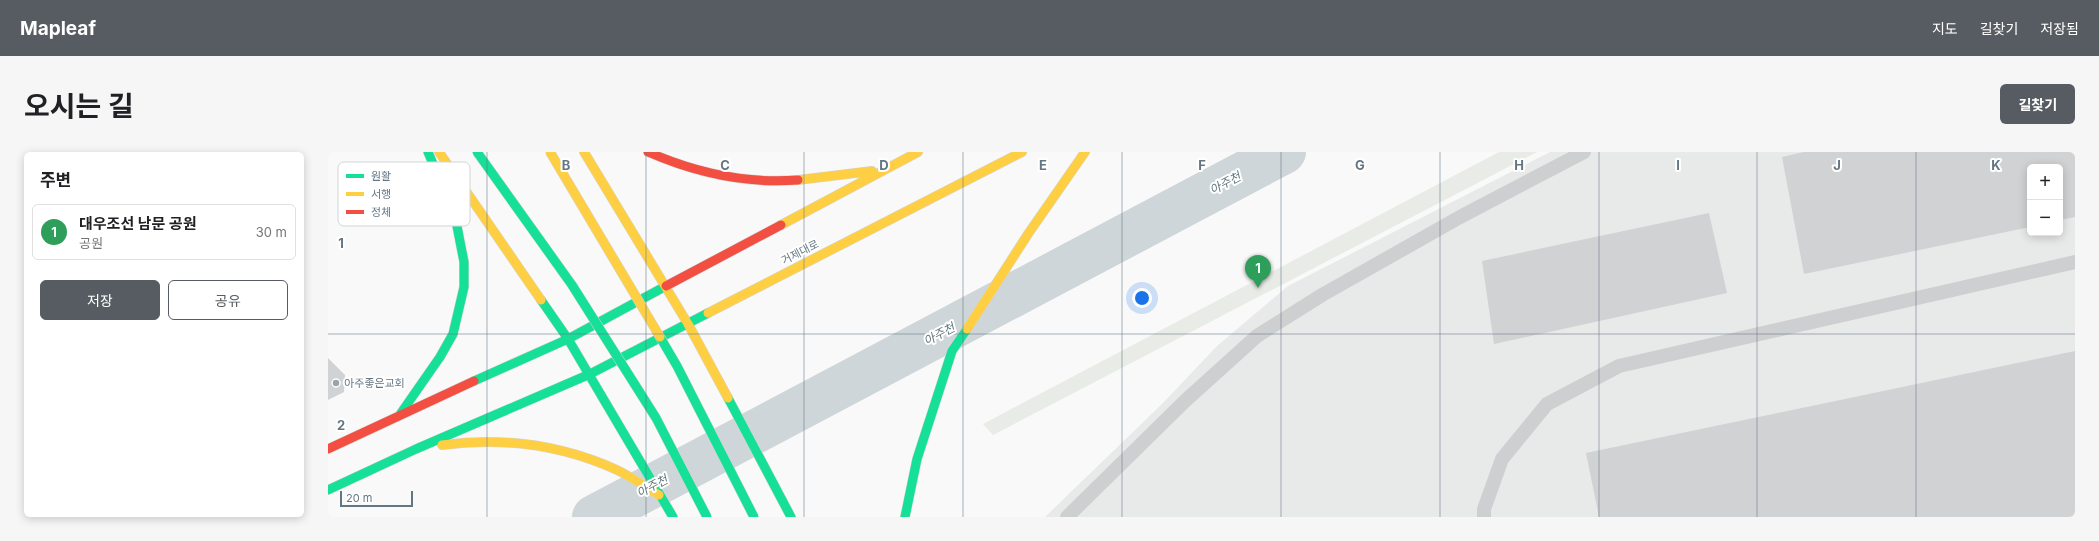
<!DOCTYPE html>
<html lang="ko">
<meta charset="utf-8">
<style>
body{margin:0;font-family:Inter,"Noto Sans KR",sans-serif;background:#f6f6f6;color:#202124}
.controls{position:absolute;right:12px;top:12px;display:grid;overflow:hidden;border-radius:6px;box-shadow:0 2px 10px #0003}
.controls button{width:36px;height:36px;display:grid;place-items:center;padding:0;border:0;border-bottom:1px solid #e0e0e0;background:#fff;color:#202124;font:20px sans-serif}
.scale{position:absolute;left:12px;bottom:10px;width:73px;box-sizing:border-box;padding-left:4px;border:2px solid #657683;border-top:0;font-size:11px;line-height:14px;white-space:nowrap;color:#657683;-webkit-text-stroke:3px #fff;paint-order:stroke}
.you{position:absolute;left:814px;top:146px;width:14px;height:14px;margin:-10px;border:3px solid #fff;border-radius:50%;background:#1a73e8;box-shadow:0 0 0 6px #1a73e833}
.badge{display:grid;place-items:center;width:26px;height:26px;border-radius:50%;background:#565c61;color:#fff;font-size:13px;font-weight:700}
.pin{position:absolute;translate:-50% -33px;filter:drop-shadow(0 1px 2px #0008)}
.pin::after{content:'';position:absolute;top:21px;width:14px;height:12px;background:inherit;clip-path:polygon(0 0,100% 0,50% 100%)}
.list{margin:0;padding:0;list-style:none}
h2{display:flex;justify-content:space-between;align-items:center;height:52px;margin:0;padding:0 16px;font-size:17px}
h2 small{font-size:13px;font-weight:400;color:#757577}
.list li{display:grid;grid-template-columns:26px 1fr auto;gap:12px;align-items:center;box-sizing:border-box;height:56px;margin:0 8px 8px;padding:0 8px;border:1px solid #e0e0e0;border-radius:6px}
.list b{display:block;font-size:15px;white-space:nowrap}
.list p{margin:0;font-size:13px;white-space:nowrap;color:#757577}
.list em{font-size:13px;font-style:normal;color:#757577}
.actions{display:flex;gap:8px;padding:12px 16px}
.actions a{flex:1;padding:9px 0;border:1px solid #565c61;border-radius:6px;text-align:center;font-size:14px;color:#565c61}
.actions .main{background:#565c61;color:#fff}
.map{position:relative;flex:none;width:1747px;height:365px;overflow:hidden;border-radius:6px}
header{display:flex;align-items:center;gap:24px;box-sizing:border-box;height:56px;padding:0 20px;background:#565c61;color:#fff}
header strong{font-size:19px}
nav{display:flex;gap:22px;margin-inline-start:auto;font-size:14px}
.intro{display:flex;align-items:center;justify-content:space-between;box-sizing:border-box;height:96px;padding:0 24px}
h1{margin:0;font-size:28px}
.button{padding:10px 18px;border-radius:6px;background:#565c61;color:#fff;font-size:14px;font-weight:700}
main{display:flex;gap:24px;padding:0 24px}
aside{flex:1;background:#fff;border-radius:6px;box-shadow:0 2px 10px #0003}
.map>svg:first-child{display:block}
</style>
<header>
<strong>Mapleaf</strong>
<nav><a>지도</a><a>길찾기</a><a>저장됨</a></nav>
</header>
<div class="intro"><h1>오시는 길</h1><a class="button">길찾기</a></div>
<main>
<aside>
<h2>주변<small></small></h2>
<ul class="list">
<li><span class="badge" style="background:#2e9e5b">1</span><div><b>대우조선 남문 공원</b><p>공원</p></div><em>30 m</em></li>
</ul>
<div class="actions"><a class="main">저장</a><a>공유</a></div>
</aside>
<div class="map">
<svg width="1747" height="365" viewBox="0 0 1747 365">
<rect width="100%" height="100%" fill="#f9f9f9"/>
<path fill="#e8e9e9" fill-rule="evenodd" d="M 1222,0 L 1747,0 L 1747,365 L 717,365 L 835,251 L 889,194 L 960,134 ZM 1702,15 L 1732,15 L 1732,81 L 1702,81 Z"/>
<path fill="#e8ebe6" d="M 1171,0 L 1209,0 L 665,283 L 655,272 Z"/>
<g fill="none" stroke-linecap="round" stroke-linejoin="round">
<path stroke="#ced6d9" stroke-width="44" d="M 266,365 L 956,0"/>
</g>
<path fill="#d0d2d3" d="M 1476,0 L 1747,0 L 1747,65 L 1732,68 L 1732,15 L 1702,15 L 1702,75 L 1476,122 L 1454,5 Z
M 1381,61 L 1399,141 L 1166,192 L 1154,109 Z
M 1747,199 L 1747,365 L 1271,365 L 1258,301 Z
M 0,206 L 17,223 L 16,240 L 0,248 Z"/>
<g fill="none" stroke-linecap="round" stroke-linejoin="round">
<defs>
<path id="fast" d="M 213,148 L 240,187 L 345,365
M 146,229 L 240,187 L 338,134
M 400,246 L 463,365
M 73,261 L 112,205 L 125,182 L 136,135 L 136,110 L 127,64 L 100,0
M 0,338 L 88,297 L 262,222 L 380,161
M 577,365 L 589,307 L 624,199 L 639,177"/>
<path id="slow" d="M 111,0 L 213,148
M 256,0 L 360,172 L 400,246
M 470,28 L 544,19
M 453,73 L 590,0
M 380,161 L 694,0
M 639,177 L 700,82 L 757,0
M 114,293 C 174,285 234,293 289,318 C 304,325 317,335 331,343"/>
<path id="jam" d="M 320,0 C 368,21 418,32 470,28
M 338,134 L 453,73
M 0,297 L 146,229"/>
</defs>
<use href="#fast" stroke="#d5d6d7" stroke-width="10"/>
<use href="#slow" stroke="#d5d6d7" stroke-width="10"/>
<use href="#jam" stroke="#d5d6d7" stroke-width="10"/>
<path stroke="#cecfd0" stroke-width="14" d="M 739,365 L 857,249 L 929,184 L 994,143 L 1132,65 L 1256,0
M 1156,365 L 1156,357 L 1174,307 L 1219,252 L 1291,214 L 1747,110"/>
<use href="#fast" stroke="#16e098" stroke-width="9"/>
<use href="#slow" stroke="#ffcf43" stroke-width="9"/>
<use href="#jam" stroke="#f24e42" stroke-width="9"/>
<defs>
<path id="fast-bridge" d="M 149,0 L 244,133 L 328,266 L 379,365
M 332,185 L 349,214 L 426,365"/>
<path id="slow-bridge" d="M 222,0 L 332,185"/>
</defs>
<use href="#fast-bridge" stroke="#d5d6d6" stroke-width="10" stroke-linecap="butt"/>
<use href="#slow-bridge" stroke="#d5d6d6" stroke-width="10" stroke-linecap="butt"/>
<use href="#fast-bridge" stroke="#16e098" stroke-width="9"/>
<use href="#slow-bridge" stroke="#ffcf43" stroke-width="9"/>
</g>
<path fill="none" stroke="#657683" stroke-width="1" stroke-opacity="0.55" d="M 159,0 L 159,365M 318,0 L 318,365M 476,0 L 476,365M 635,0 L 635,365M 794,0 L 794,365M 953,0 L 953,365M 1112,0 L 1112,365M 1271,0 L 1271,365M 1429,0 L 1429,365M 1588,0 L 1588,365M 0,182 L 1747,182"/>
<circle fill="#99a4ac" stroke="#fff" stroke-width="1.5" cx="8" cy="231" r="4"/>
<g text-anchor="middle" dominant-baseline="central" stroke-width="4" stroke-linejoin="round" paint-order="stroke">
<g font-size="11" fill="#657683" stroke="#fff">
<text transform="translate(472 100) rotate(-27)">거제대로</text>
</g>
<g font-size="11" fill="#657683" stroke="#fff" text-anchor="start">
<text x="16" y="231">아주좋은교회</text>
</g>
<g font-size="12" font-style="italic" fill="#60757c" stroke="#fff">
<text transform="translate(897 31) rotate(-28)">아주천</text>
<text transform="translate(611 182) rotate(-28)">아주천</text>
<text transform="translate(324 334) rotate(-28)">아주천</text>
</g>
</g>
<rect x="10" y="10" width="132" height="64" rx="6" fill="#fff" stroke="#d1d6da" stroke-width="1"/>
<rect x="18" y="22" width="18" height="4" fill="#16e098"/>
<rect x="18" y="40" width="18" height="4" fill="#ffcf43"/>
<rect x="18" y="58" width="18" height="4" fill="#f24e42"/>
<g font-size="11" fill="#657683">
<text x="43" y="28">원활</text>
<text x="43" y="46">서행</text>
<text x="43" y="64">정체</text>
</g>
<g font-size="13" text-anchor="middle" font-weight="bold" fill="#657683" stroke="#fff" stroke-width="4" stroke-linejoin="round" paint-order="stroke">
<text x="238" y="18">B</text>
<text x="397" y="18">C</text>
<text x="556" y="18">D</text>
<text x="715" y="18">E</text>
<text x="874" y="18">F</text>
<text x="1032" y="18">G</text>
<text x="1191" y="18">H</text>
<text x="1350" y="18">I</text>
<text x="1509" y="18">J</text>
<text x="1668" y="18">K</text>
<text x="13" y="96">1</text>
<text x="13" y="278">2</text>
</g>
</svg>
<div class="controls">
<button>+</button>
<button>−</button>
</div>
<div class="scale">20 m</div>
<div class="you"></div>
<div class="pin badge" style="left:930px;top:136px;background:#2e9e5b">1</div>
</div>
</main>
